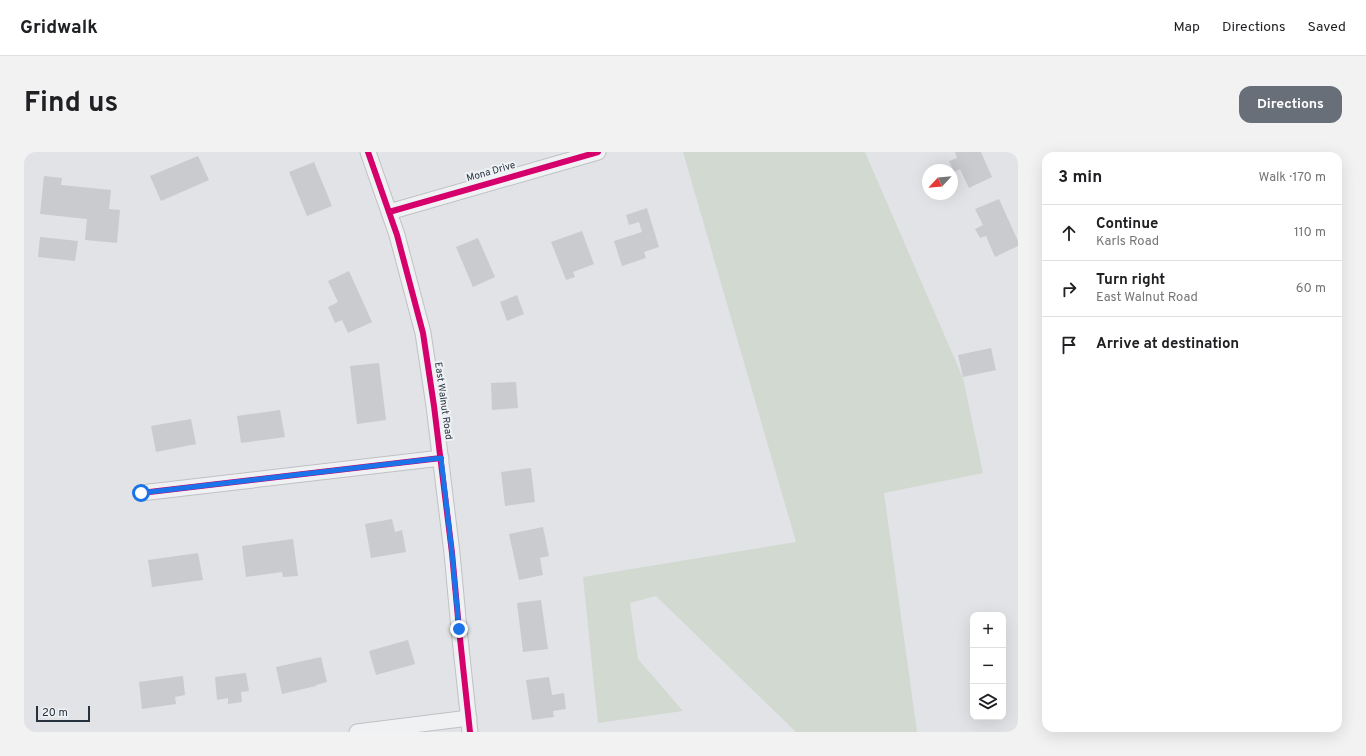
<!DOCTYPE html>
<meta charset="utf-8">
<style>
body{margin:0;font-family:Overpass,sans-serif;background:#f2f2f2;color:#202124}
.controls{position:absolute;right:12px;bottom:12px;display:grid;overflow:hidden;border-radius:8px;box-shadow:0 4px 16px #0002}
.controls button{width:36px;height:36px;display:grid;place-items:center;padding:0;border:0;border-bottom:1px solid #e0e0e0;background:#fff;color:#202124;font:20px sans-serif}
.compass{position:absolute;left:898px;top:12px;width:36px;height:36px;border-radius:50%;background:#fff;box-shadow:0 4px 16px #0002;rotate:244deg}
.scale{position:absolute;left:12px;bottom:10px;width:54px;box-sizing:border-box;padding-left:4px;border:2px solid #28313e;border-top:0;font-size:11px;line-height:14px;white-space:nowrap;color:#28313e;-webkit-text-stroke:3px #eef2f5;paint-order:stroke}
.stop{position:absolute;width:12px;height:12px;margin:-9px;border:3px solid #1a73e8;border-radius:50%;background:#fff}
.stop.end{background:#1a73e8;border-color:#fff;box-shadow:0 1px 4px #0008}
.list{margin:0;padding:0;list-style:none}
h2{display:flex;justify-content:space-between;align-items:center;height:52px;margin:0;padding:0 16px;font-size:17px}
h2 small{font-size:13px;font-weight:400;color:#757577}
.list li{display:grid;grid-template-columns:26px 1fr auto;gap:12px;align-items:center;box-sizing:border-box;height:56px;padding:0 16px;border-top:1px solid #e0e0e0}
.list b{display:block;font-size:15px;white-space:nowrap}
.list p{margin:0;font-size:13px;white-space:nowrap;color:#757577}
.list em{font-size:13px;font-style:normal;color:#757577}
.icon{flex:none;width:22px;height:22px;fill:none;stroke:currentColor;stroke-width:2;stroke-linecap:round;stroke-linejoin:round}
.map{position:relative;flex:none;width:994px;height:580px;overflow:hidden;border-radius:12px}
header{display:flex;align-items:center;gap:24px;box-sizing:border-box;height:56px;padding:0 20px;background:#fff;border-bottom:1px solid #e0e0e0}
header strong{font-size:19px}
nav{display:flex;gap:22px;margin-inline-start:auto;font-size:14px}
.intro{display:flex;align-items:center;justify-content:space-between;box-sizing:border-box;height:96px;padding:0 24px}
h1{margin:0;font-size:28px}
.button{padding:10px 18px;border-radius:12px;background:#696f79;color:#fff;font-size:14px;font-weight:700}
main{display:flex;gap:24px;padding:0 24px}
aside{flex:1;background:#fff;border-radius:12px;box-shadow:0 4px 16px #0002}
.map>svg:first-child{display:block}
</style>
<header>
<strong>Gridwalk</strong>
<nav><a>Map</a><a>Directions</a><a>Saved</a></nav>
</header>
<div class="intro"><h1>Find us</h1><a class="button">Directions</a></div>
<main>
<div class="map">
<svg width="994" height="580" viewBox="0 0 994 580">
<rect width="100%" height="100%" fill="#e1e3e6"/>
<path fill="#d2d9d1" d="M 659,0 L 841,0 L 939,226 L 959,321 L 860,341 L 893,580 L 772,580 L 632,444 L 606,451 L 614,507 L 659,559 L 574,571 L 559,425 L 772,390 Z"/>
<path fill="#c9cbce" d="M 931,0 L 957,0 L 968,25 L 945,36 L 936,17 L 930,20 L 925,9 L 933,6 Z
M 174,4 L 185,28 L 137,49 L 126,24 Z
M 290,10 L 308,54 L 283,64 L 265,20 Z
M 20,24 L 38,26 L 37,33 L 87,38 L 85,57 L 96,58 L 93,91 L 61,88 L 63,67 L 16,62 Z
M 975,47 L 994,89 L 994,94 L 971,105 L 962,84 L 956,86 L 951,77 L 959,73 L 951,57 Z
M 623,56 L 635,95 L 620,100 L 622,106 L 598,114 L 590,89 L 618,80 L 615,70 L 605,73 L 602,63 Z
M 558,79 L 570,112 L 549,120 L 551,125 L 542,128 L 527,90 Z
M 16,85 L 54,89 L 51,109 L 14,105 Z
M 454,86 L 471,125 L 449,135 L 432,95 Z
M 325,119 L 348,170 L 324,181 L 318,168 L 311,171 L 304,155 L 314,150 L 304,129 Z
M 493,143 L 500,162 L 483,169 L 476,150 Z
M 967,196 L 972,218 L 939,225 L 934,203 Z
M 355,211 L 362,268 L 333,272 L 326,214 Z
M 492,230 L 494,256 L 468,258 L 467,231 Z
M 256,258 L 261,285 L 217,291 L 213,264 Z
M 167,267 L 172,292 L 132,300 L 127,274 Z
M 507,316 L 511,350 L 481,354 L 477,320 Z
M 368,367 L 371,380 L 378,378 L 382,400 L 347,406 L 341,372 Z
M 519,375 L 525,404 L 516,406 L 519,423 L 495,428 L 485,382 Z
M 269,387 L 274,424 L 259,425 L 258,420 L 222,425 L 218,394 Z
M 174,401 L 179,428 L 128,435 L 124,408 Z
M 517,448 L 524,497 L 499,500 L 493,451 Z
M 384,488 L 391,512 L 352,523 L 345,499 Z
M 297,505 L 303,530 L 292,533 L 292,534 L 258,542 L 252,515 Z
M 222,521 L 225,539 L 217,540 L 218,550 L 204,552 L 204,546 L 193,548 L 191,525 Z
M 159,524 L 161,543 L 151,545 L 152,552 L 118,557 L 115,530 Z
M 525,525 L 528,543 L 540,541 L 542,557 L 529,559 L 530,565 L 508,568 L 502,528 Z"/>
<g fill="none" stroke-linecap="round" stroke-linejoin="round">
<defs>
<path id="street" d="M 344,0 L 373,83 L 399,181 L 410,254 L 428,401 L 435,477 L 446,580
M 365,60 L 574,0
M 117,341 L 417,306
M 333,580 L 445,566"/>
</defs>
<use href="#street" stroke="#bfc1c4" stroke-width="17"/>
<use href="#street" stroke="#f0f1f2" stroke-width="15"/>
<defs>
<path id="cycleway" d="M 344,0 L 373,83 L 399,181 L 410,254 L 428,401 L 435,477 L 446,580
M 365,60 L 574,0
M 117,341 L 417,306"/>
</defs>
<use href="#cycleway" stroke="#eef2f5" stroke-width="8"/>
<use href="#cycleway" stroke="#d6006c" stroke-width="6"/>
</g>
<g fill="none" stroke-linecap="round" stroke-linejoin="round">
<path stroke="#1a73e8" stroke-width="5" d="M 117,341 L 417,306 L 428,401 L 435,477"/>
</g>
<g text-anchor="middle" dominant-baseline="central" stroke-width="4" stroke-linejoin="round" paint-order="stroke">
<g font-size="10" fill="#28313e" stroke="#eef2f5">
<text transform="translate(467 20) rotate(-16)">Mona Drive</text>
<text transform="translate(419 249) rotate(82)">East Walnut Road</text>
</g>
</g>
</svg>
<div class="controls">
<button>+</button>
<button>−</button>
<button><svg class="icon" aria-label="layers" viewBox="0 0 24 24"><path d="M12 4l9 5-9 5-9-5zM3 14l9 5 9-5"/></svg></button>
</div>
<svg class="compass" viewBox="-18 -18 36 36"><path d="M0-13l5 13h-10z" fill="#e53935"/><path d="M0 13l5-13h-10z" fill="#757577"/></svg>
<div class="scale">20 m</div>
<div class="stop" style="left:117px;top:341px"></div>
<div class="stop end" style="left:435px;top:477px"></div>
</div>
<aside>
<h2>3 min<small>Walk · 170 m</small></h2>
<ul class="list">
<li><svg class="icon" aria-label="ahead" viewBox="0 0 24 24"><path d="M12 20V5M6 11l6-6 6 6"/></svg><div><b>Continue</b><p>Karls Road</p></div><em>110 m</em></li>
<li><svg class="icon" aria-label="right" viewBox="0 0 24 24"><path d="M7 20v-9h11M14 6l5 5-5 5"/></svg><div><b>Turn right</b><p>East Walnut Road</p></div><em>60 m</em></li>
<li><svg class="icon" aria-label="arrive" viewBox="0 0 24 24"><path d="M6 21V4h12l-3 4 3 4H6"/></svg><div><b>Arrive at destination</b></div></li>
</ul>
</aside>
</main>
